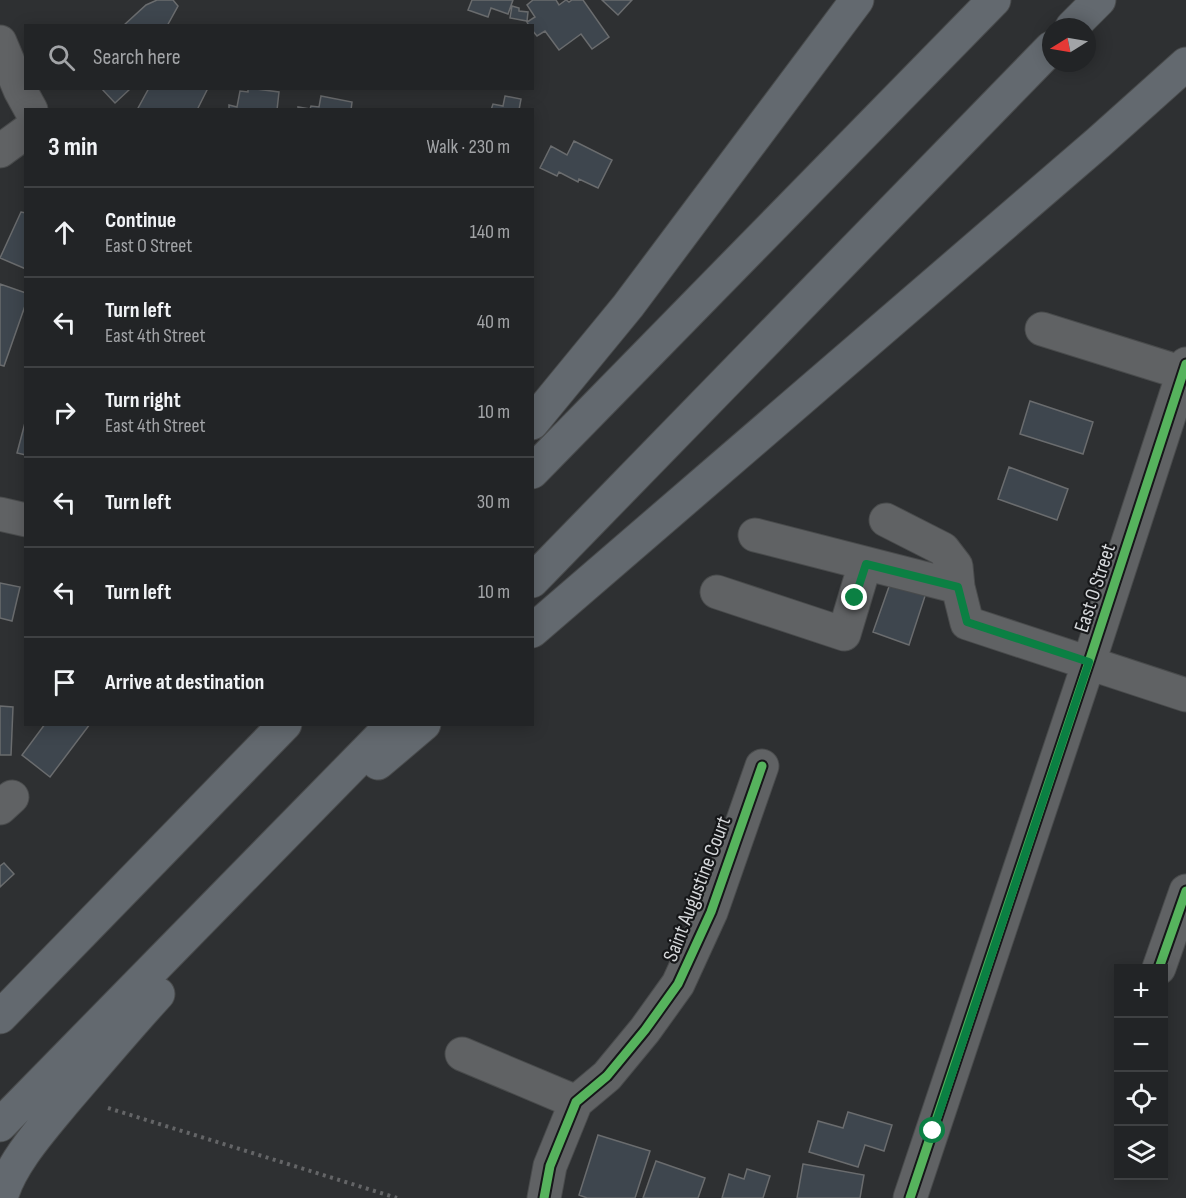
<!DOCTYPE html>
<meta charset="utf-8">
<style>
body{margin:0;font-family:"Sofia Sans Condensed",sans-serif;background:#2a2c2e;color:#f1f3f6}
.controls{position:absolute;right:18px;bottom:18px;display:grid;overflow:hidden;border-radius:0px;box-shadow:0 3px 15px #0003}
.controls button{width:54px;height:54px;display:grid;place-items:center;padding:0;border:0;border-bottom:2px solid #3f4143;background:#222426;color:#f1f3f6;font:30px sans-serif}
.compass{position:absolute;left:1042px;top:18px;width:54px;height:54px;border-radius:50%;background:#222426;box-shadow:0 3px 15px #0003;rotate:259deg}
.stop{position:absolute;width:18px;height:18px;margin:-14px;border:4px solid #0b8043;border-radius:50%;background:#fff}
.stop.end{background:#0b8043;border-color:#fff;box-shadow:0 2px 6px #0008}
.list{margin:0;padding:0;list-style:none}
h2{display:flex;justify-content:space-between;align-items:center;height:78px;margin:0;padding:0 24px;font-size:26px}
h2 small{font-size:20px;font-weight:400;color:#a2a4a7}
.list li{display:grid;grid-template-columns:39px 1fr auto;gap:18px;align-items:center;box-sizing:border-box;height:90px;padding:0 24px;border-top:2px solid #3f4143}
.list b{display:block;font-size:22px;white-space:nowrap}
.list p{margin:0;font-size:20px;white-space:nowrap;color:#a2a4a7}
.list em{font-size:20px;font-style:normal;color:#a2a4a7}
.icon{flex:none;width:33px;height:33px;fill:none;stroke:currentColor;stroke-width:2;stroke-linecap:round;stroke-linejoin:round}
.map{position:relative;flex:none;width:1186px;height:1198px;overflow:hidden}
.search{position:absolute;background:#222426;box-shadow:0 3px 15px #0003;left:24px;top:24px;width:510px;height:66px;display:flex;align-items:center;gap:15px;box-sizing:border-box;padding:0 21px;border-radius:0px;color:#a2a4a7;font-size:22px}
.panel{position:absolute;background:#222426;box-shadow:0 3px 15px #0003;left:24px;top:108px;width:510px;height:618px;border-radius:0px}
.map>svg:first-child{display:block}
</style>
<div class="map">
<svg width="1186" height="1198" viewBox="0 0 1186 1198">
<rect width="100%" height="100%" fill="#2e3032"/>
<path fill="#3e464e" stroke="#6a6c6e" stroke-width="1.5" d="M 157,0 L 173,0 L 178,6 L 167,26 L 123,26 L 146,5 Z
M 472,0 L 513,0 L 508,14 L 491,8 L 488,17 L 468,10 Z
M 533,0 L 556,0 L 559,5 L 566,0 L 569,2 L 572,0 L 583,0 L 609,37 L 592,49 L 581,34 L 559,50 L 545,31 L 537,36 L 532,30 L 532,26 L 529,26 L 527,22 L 535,17 L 527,5 Z
M 602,0 L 632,0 L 618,15 Z
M 512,6 L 519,8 L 519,11 L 528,12 L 527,21 L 510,18 Z
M 101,88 L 131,88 L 115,103 Z
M 149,88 L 208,88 L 197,110 L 137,110 Z
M 248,88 L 279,92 L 277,110 L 229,110 L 229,105 L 237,107 L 240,91 L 248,92 Z
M 321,96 L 352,102 L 351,110 L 298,110 L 298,107 L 310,109 L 311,106 L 319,107 Z
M 505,96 L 521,99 L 519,110 L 491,110 L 493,104 L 503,106 Z
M 574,141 L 612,160 L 598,188 L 579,179 L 578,182 L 559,172 L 557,176 L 540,168 L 551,146 L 567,155 Z
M 21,212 L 26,213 L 26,269 L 0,258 Z
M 0,284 L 26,293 L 26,303 L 4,366 L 0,365 Z
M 1030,401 L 1093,422 L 1083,454 L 1020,434 Z
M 26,419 L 26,455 L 17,453 Z
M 1009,467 L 1068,489 L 1057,520 L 998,499 Z
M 891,581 L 926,593 L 909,645 L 873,632 Z
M 0,583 L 20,587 L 12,621 L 0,618 Z
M 0,706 L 13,707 L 11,755 L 0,755 Z
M 45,724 L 90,724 L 50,777 L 22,755 Z
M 4,863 L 14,874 L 0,887 L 0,866 Z
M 848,1112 L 892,1125 L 884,1151 L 865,1145 L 858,1167 L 809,1152 L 818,1121 L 843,1128 Z
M 598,1135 L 650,1151 L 635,1198 L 587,1198 L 579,1195 Z
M 656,1161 L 705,1178 L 698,1198 L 643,1198 Z
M 803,1164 L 864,1175 L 860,1198 L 797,1198 Z
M 747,1169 L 770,1176 L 763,1198 L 722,1198 L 729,1174 L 744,1179 Z"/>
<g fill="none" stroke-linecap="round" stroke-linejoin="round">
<defs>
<path id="minor" d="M 0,42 L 20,90 L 31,110
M 0,151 L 26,132
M 1042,329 L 1183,373
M 0,514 L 26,520
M 886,520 L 943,549 L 956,566 L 958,587 L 967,623 L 1186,695
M 755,535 L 958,587
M 717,592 L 844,634 L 865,564
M 0,808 L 12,797
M 1159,968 L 1186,891
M 462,1054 L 576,1102
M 544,1198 L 550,1166 L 576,1102 L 607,1076 L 645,1030 L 678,984 L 711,912 L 762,766
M 910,1198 L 1089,662 L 1186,364"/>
<path id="highway" d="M 1072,27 L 1099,0
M 532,423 L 628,306 L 857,0
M 532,472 L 994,0
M 532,581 L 1051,48
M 532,631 L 1099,142 L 1186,64
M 378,763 L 424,724
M 0,1017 L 285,724
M 0,1125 L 393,724
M 1,1198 C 10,1164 42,1129 64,1102 C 95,1066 126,1029 158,994"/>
</defs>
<use href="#minor" stroke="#494b4c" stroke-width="35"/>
<use href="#highway" stroke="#494b4c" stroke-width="35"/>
<path stroke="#646567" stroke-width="4" stroke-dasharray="3 4.5" stroke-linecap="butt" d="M 108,1108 L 397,1198"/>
<use href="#minor" stroke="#606264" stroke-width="33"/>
<use href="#highway" stroke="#63696f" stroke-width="33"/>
<defs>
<path id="cycleway" d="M 1159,968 L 1186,891
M 544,1198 L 550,1166 L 576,1102 L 607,1076 L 645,1030 L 678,984 L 711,912 L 762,766
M 910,1198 L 1089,662 L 1186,364"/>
</defs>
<use href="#cycleway" stroke="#161719" stroke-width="13"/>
<use href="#cycleway" stroke="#56b35d" stroke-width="9"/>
</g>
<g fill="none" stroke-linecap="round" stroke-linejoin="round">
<path stroke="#0b8043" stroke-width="8" d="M 855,598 L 866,564 L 958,587 L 967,622 L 1089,662 L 933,1131"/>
</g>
<g text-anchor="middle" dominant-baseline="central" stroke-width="4.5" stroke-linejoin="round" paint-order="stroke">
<g font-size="21" fill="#d6d8db" stroke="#161719">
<text transform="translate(1095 588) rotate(-72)">East O Street</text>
<text transform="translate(697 889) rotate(-69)">Saint Augustine Court</text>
</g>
</g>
</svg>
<div class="controls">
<button>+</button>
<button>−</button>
<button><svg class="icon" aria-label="locate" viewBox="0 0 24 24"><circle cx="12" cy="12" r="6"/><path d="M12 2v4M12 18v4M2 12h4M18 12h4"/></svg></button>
<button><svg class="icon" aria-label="layers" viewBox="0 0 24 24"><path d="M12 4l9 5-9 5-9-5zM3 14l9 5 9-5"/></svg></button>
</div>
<svg class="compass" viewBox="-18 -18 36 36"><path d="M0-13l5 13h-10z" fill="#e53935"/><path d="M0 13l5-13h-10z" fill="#a2a4a7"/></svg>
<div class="stop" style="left:933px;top:1131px"></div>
<div class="stop end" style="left:855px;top:598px"></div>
<div class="search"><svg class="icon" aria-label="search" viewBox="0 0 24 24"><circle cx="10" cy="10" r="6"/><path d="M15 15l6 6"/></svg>Search here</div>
<section class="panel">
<h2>3 min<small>Walk · 230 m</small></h2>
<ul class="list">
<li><svg class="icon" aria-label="ahead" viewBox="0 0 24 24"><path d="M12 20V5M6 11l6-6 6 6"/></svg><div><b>Continue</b><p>East O Street</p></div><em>140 m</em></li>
<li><svg class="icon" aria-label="left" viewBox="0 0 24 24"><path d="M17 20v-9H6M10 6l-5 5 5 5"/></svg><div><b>Turn left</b><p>East 4th Street</p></div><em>40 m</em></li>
<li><svg class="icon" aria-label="right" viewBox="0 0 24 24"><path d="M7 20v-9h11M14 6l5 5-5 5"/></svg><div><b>Turn right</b><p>East 4th Street</p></div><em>10 m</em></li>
<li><svg class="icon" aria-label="left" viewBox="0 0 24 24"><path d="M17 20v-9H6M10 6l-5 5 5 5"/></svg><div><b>Turn left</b></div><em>30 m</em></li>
<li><svg class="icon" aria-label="left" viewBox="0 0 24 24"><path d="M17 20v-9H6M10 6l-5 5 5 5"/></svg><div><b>Turn left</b></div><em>10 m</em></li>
<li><svg class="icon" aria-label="arrive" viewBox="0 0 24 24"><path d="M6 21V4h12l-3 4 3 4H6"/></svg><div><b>Arrive at destination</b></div></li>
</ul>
</section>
</div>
